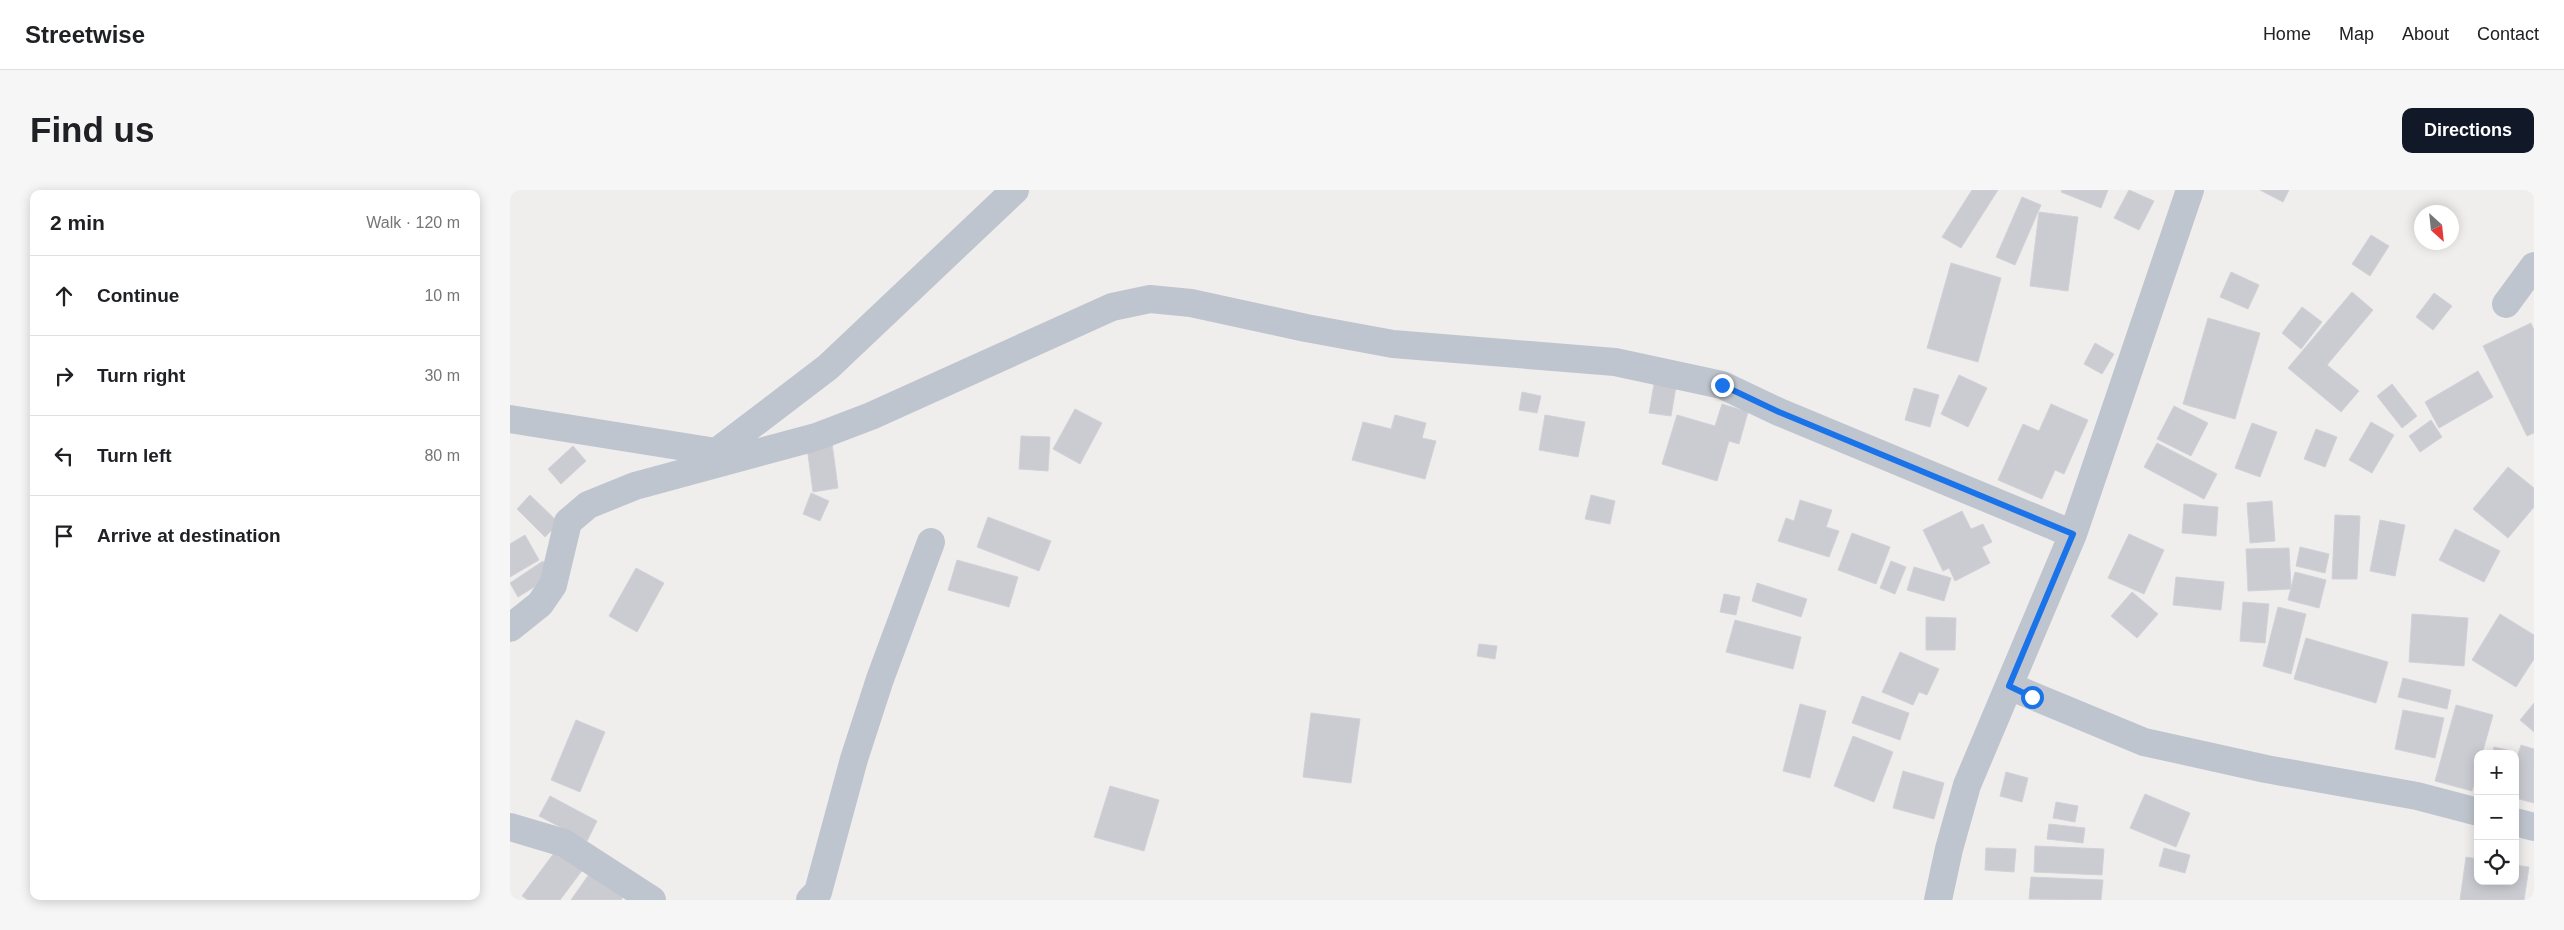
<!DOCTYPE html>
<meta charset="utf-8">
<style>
body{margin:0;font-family:Arial,sans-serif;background:#f6f6f6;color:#202124}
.controls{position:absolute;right:15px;bottom:15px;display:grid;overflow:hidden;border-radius:10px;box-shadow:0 2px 12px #0003}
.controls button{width:45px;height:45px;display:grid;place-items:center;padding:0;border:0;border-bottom:1px solid #e0e0e0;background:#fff;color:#202124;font:25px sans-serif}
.compass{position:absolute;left:1904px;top:15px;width:45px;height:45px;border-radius:50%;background:#fff;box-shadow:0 2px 12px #0003;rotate:153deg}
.stop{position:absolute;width:15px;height:15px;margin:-11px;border:4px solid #1a73e8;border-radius:50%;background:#fff}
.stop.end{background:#1a73e8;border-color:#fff;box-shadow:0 1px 5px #0008}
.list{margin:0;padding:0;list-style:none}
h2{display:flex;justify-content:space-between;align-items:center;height:65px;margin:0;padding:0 20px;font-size:21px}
h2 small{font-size:16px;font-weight:400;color:#757577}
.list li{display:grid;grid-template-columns:32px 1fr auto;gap:15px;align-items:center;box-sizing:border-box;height:80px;padding:0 20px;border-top:1px solid #e0e0e0}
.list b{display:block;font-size:19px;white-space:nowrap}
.list em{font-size:16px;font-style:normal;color:#757577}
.icon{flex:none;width:28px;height:28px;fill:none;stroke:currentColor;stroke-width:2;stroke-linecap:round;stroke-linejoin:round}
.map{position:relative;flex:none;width:2024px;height:710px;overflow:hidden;border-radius:10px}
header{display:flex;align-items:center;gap:30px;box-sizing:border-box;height:70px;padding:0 25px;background:#fff;border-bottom:1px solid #e0e0e0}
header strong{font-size:24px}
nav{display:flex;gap:28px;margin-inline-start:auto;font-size:18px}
.intro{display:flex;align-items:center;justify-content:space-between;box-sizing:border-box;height:120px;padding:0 30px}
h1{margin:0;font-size:35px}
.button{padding:12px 22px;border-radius:10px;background:#111827;color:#fff;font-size:18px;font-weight:700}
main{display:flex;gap:30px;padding:0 30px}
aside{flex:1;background:#fff;border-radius:10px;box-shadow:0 2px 12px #0003}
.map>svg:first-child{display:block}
</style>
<header>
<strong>Streetwise</strong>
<nav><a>Home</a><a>Map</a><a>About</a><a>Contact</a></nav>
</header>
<div class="intro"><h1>Find us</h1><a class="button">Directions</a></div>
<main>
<aside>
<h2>2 min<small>Walk · 120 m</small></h2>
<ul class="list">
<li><svg class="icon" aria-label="ahead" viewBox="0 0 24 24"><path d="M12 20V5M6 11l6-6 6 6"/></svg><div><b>Continue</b></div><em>10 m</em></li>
<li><svg class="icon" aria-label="right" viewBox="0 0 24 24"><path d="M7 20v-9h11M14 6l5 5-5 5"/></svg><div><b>Turn right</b></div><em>30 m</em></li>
<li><svg class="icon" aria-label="left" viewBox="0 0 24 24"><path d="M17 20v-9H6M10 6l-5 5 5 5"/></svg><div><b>Turn left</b></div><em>80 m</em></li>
<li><svg class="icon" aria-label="arrive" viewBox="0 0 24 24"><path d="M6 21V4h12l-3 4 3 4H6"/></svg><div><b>Arrive at destination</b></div></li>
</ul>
</aside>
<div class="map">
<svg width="2024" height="710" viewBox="0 0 2024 710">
<rect width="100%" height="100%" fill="#f0eded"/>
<path fill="#cbcbd2" stroke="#d1d2d8" d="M 1462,0 L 1488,0 L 1451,58 L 1432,47 Z
M 1552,0 L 1598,0 L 1591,18 L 1551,2 Z
M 1619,0 L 1644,11 L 1629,40 L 1604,28 Z
M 1750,0 L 1779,0 L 1773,12 Z
M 1512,7 L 1531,15 L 1505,75 L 1486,67 Z
M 1529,22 L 1568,27 L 1558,101 L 1520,96 Z
M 1861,45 L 1879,56 L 1860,86 L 1842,74 Z
M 1441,73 L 1491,88 L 1468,172 L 1417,158 Z
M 1721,82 L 1749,95 L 1738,119 L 1710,107 Z
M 1842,102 L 1863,120 L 1817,175 L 1849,201 L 1831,222 L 1778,178 Z
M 1924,103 L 1942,116 L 1923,140 L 1906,127 Z
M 1792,117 L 1812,132 L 1791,159 L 1772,143 Z
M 1698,128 L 1750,143 L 1725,229 L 1673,214 Z
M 2021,133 L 2024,140 L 2024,243 L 2017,246 L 1973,156 Z
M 1585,153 L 1604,164 L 1592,184 L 1574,174 Z
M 1968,181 L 1983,207 L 1929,238 L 1915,212 Z
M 1449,185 L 1477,198 L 1458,237 L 1431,224 Z
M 1144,194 L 1166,197 L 1161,226 L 1139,223 Z
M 1882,194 L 1907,226 L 1892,238 L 1867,206 Z
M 1404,198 L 1429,205 L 1420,237 L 1395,230 Z
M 1012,202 L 1031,206 L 1027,223 L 1009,220 Z
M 1212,214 L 1238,222 L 1229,254 L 1219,251 L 1207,291 L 1152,274 L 1167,225 L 1205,236 Z
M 1541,214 L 1578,230 L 1554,284 L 1545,280 L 1532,309 L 1488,290 L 1513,234 L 1529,241 Z
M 1664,216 L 1698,233 L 1681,266 L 1647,249 Z
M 565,219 L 592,233 L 570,274 L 543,259 Z
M 885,225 L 916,233 L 912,248 L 926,251 L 915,289 L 842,270 L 853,232 L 881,239 Z
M 1035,225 L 1075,232 L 1068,267 L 1029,260 Z
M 1921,230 L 1932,247 L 1910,262 L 1899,246 Z
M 1861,232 L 1884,245 L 1862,283 L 1839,270 Z
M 1742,233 L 1767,242 L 1750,287 L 1725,278 Z
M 1806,239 L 1827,247 L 1815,277 L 1794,269 Z
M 511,246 L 540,247 L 538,281 L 509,279 Z
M 322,253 L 328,298 L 303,302 L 297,257 Z
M 1647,253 L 1707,284 L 1694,309 L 1634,277 Z
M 63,256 L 76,271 L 51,294 L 38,279 Z
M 1998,277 L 2024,298 L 2024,317 L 1998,348 L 1963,319 Z
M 301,303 L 319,311 L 310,331 L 293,324 Z
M 20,305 L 49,333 L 35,347 L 7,319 Z
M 1081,305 L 1105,311 L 1100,334 L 1075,329 Z
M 1290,310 L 1322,320 L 1316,337 L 1329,341 L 1319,367 L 1268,351 L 1276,328 L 1284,331 Z
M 1762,311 L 1765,351 L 1740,353 L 1737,313 Z
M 1674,314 L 1708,317 L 1706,346 L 1672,343 Z
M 1452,321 L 1461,339 L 1473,334 L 1482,352 L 1472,357 L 1480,373 L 1445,391 L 1439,378 L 1433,381 L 1413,340 Z
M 1825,325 L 1850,326 L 1847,389 L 1822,389 Z
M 478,327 L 541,351 L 529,381 L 467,357 Z
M 1870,330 L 1895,335 L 1885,386 L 1860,381 Z
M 1945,339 L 1990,361 L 1974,392 L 1929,370 Z
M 1342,343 L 1380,357 L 1366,394 L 1328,380 Z
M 1619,344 L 1654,360 L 1634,404 L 1598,388 Z
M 15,345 L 29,370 L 0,387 L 0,354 Z
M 1790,357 L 1819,364 L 1815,383 L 1786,376 Z
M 1779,358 L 1781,399 L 1738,401 L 1736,359 Z
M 447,370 L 508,387 L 499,417 L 438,400 Z
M 33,371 L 42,386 L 8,407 L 0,393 Z
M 1381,371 L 1396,377 L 1385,404 L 1370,398 Z
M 1404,377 L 1441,388 L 1434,411 L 1397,400 Z
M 126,378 L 154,393 L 127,442 L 99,426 Z
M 1785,382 L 1816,390 L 1809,418 L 1778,410 Z
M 1666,387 L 1714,392 L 1711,420 L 1663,415 Z
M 1247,393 L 1297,409 L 1291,427 L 1242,411 Z
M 1622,402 L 1648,424 L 1627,448 L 1601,426 Z
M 1214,404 L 1230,407 L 1226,425 L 1210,422 Z
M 1733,412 L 1759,414 L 1755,453 L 1730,451 Z
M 1768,417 L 1796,424 L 1781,484 L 1753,476 Z
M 1902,424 L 1958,428 L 1954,476 L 1899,472 Z
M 1990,424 L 2024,445 L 2024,469 L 2006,497 L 1962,470 Z
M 1416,427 L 1446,428 L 1445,460 L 1416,460 Z
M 1225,430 L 1291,447 L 1283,479 L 1216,462 Z
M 1796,448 L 1878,472 L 1866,513 L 1784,489 Z
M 969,454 L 987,456 L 985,469 L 967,466 Z
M 1390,462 L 1429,479 L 1417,505 L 1409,502 L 1403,515 L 1372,502 Z
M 1893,488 L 1941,500 L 1937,519 L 1888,507 Z
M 1352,506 L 1399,523 L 1390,550 L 1342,533 Z
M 2024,513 L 2024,542 L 2010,530 Z
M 1290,514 L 1316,521 L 1300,588 L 1273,581 Z
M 1946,515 L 1983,525 L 1972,564 L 1968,564 L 1968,581 L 1962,601 L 1925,591 Z
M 1893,520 L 1934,528 L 1925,568 L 1885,559 Z
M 801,523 L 850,529 L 841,593 L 793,587 Z
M 66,530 L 95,542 L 70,602 L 41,590 Z
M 1343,546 L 1383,562 L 1364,612 L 1324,596 Z
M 2011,555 L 2024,559 L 2024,613 L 2005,608 L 2005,573 Z
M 1984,557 L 2002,561 L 2002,564 L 1982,564 Z
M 1393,581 L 1434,593 L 1424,629 L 1383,618 Z
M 1496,582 L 1518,588 L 1512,612 L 1490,606 Z
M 600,596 L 649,610 L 634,661 L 584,647 Z
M 1635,604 L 1680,623 L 1666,657 L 1620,638 Z
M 40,606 L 87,631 L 77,651 L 29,626 Z
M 1546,612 L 1568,616 L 1565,632 L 1543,628 Z
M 1539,634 L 1575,638 L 1573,653 L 1537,649 Z
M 50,655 L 77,674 L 50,710 L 18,710 L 12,706 Z
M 1525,656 L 1594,659 L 1592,685 L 1524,682 Z
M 1476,658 L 1506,659 L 1504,682 L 1475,680 Z
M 1654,658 L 1680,665 L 1675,683 L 1649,676 Z
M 1956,667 L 1968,669 L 1968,691 L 2005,691 L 2005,675 L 2019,677 L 2014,710 L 1950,710 Z
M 82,680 L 115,704 L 111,710 L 61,710 Z
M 1521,687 L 1593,690 L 1591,710 L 1519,709 Z"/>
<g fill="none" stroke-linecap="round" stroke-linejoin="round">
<path stroke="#bfc5ce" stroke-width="28" d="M 1996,114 L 2024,76
M 0,229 L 206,262
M 192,273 L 318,177 L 505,0
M 0,438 L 30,414 L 43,395 L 58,332 L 78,315 L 125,296 L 306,247 L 361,226 L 602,117 L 640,109 L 681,113 L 796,138 L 883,154 L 1105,172 L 1212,195 L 1269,222 L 1563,344
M 1499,496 L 1634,552 L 1756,579 L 1907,606 L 1968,622
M 2005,632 L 2024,637
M 0,637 L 54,653 L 142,710
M 300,710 L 308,702 L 344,569 L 370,489 L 421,352
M 1428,710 L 1439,659 L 1457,595 L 1563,344 L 1680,0"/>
</g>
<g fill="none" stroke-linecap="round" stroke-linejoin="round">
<path stroke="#1a73e8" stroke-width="6" d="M 1212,195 L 1269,222 L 1563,344 L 1499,496 L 1522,507"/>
</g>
</svg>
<div class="controls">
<button>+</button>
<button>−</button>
<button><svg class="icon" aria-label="locate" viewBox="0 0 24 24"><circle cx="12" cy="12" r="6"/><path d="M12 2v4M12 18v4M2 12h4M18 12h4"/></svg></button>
</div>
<svg class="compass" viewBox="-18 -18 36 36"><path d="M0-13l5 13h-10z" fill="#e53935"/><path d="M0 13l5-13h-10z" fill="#757577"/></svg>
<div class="stop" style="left:1522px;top:507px"></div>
<div class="stop end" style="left:1212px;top:195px"></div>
</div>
</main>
